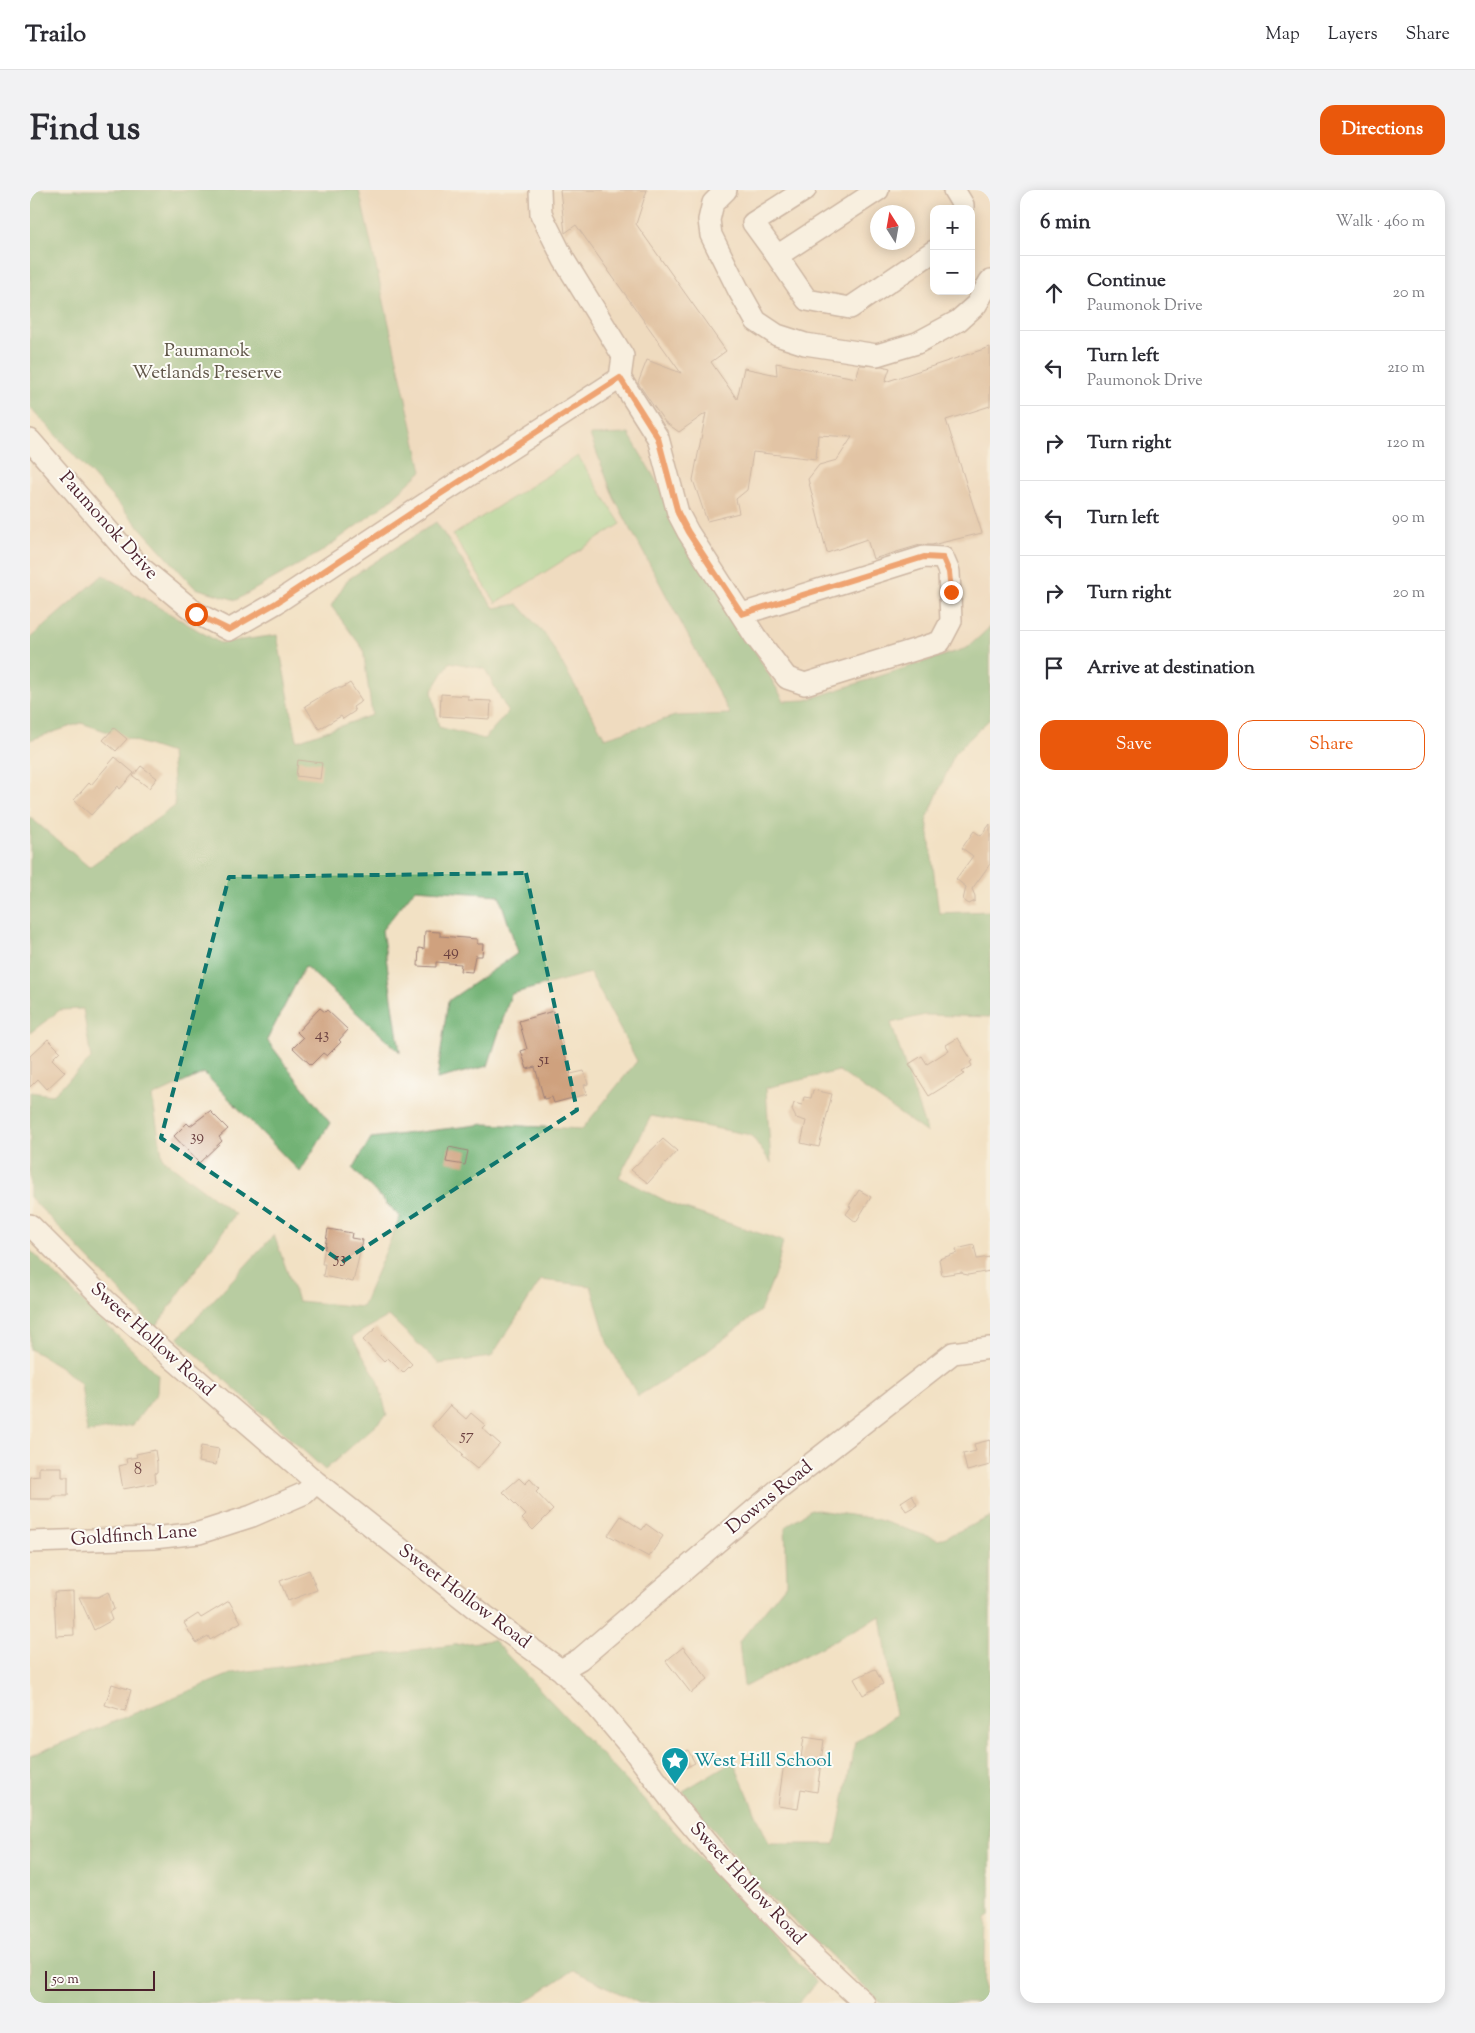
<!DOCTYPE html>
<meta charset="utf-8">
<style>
body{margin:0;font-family:"Sorts Mill Goudy",serif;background:#f2f2f3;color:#2b2b33}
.controls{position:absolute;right:15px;top:15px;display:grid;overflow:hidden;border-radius:10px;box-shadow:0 2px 12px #0003}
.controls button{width:45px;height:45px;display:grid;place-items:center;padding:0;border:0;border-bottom:1px solid #e1e1e2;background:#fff;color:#2b2b33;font:25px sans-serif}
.compass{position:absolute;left:840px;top:15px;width:45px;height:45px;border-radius:50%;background:#fff;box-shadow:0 2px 12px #0003;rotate:349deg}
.scale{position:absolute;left:15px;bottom:12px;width:110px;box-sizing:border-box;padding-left:5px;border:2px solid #4a1f2b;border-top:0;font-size:14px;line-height:18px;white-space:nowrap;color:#4a1f2b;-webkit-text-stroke:4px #fdfcf7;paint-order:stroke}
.stop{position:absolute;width:15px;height:15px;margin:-11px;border:4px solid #ea580c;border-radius:50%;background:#fff}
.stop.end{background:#ea580c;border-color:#fff;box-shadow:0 1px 5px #0008}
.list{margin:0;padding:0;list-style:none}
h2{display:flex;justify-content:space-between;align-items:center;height:65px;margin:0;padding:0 20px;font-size:21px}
h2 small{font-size:16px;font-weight:400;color:#7c7c81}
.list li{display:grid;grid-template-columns:32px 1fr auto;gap:15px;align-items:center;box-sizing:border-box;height:75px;padding:0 20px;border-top:1px solid #e1e1e2}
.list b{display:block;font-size:19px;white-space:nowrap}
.list p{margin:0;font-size:16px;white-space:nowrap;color:#7c7c81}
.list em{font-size:16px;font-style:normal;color:#7c7c81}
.actions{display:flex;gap:10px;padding:15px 20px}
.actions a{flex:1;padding:11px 0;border:1px solid #ea580c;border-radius:15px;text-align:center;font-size:18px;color:#ea580c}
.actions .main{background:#ea580c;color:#fff}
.icon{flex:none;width:28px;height:28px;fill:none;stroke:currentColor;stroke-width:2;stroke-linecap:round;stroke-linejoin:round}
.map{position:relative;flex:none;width:960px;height:1813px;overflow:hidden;border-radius:15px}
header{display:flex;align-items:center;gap:30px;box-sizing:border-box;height:70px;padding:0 25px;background:#fff;border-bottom:1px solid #e1e1e2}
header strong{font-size:24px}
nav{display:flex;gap:28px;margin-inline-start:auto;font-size:18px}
.intro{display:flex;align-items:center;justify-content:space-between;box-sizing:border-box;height:120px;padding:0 30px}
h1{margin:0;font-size:35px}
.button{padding:12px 22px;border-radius:15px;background:#ea580c;color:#fff;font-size:18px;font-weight:700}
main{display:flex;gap:30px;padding:0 30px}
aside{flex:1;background:#fff;border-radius:15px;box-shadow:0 2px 12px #0003}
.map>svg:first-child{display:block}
</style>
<header>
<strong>Trailo</strong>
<nav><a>Map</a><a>Layers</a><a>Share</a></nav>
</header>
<div class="intro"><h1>Find us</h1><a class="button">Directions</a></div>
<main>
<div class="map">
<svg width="960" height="1813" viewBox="0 0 960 1813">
<rect width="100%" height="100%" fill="#fdfcf7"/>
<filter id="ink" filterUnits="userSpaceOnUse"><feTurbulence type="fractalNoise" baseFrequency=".02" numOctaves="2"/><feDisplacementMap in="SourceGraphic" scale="10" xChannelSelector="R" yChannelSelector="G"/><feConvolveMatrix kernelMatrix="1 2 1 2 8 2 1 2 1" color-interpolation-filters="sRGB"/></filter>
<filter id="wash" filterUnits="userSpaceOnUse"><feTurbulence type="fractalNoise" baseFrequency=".0096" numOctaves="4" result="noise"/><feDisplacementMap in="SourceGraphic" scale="20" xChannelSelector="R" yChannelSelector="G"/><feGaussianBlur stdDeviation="1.12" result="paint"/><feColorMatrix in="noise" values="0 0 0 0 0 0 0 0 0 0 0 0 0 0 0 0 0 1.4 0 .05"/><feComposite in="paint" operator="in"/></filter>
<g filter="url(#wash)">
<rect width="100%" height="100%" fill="#f2e1c4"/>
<path fill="#ecd2b8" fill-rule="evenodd" d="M 329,0 L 960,0 L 960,483 L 614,701 L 360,304 ZM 904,19 L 941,19 L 941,101 L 904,101 ZM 848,22 L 878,22 L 878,52 L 848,52 Z
M 0,251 L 162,428 L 214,565 L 172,597 L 52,475 L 0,476 Z"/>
<path fill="#8dd088" stroke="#6c785a" d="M 548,266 L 591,334 L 466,413 L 423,345 Z"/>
<path fill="#72b274" stroke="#5e6850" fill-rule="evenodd" d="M 0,0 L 329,0 L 392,281 L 356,314 L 291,362 L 206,410 L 165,398 L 0,217 Z
M 599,244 L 754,511 L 776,510 L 937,458 L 960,437 L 960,529 L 925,563 L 897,629 L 909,723 L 960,721 L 960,827 L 895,825 L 861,833 L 897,943 L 809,881 L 736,898 L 741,973 L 721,945 L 621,926 L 589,987 L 646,1016 L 753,1051 L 747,1079 L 730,1121 L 670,1167 L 608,1206 L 578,1154 L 561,1096 L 511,1090 L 461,1167 L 409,1174 L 359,1126 L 322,1147 L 348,1190 L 357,1225 L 295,1280 L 148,1148 L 244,1045 L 268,1111 L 332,1117 L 370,1027 L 323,979 L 341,948 L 455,934 L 552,939 L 607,871 L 560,783 L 481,804 L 458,876 L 407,889 L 418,811 L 488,763 L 469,705 L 385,699 L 352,740 L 370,862 L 275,776 L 237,850 L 300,933 L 270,982 L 174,883 L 122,907 L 133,969 L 205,1024 L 125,1138 L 0,1007 L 0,902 L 22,905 L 61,869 L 53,819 L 30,820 L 0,843 L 0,627 L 59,677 L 145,616 L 141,563 L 51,533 L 0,550 L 0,448 L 73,385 L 190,453 L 247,445 L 267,551 L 342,525 L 333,459 L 301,416 L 317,390 L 406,332 L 464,418 L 488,414 L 517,447 L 575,548 L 645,526 L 700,524 L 584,308 L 560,245 ZM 420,472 L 455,479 L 478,522 L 454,549 L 409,537 L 402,501 Z
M 0,1060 L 128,1185 L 127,1203 L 103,1235 L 57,1243 L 51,1194 L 29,1176 L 0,1159 Z
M 781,1319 L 846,1329 L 909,1350 L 960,1327 L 960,1726 L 956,1729 L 954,1813 L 851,1813 L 729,1697 L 653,1601 L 703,1571 L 739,1654 L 805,1654 L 825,1552 L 865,1526 L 851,1426 L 714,1497 L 709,1452 L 757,1393 L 755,1337 Z
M 463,1450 L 787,1792 L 769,1813 L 609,1813 L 543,1780 L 494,1813 L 0,1813 L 0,1566 L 203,1483 Z"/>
<g id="blocks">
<path fill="#cfa17e" d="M 530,0 L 617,0 L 606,34 L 696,161 L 681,172 L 707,209 L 714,178 L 747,185 L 746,173 L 826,188 L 830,175 L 852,176 L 860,178 L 855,192 L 960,157 L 960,216 L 916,230 L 952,343 L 902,355 L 890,355 L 843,369 L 837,349 L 797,363 L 778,289 L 789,275 L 807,270 L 822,247 L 788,245 L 786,269 L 723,262 L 717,300 L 706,309 L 709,323 L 677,331 L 663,290 L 676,223 L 649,242 L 635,232 L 620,211 L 608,193 L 617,170 L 651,183 L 546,35 L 535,43 Z
M 320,493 L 332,511 L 323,517 L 325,521 L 313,529 L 311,526 L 289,539 L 275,516 L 305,498 L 312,498 Z
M 411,504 L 438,506 L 438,510 L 461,511 L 460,529 L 410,526 Z
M 84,538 L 97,549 L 86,561 L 73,550 Z
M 85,567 L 104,583 L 90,599 L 88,596 L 61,625 L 44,610 L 59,593 L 61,595 Z
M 268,570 L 292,573 L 290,589 L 266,586 Z
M 111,576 L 127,588 L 119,598 L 103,586 Z
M 960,634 L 960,674 L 942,699 L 945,706 L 945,711 L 939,714 L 933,710 L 936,697 L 926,689 L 943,666 L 932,658 L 944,641 L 951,646 Z
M 395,741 L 410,742 L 410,746 L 447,749 L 447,754 L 453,754 L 452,766 L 445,766 L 442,782 L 430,781 L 431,774 L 406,772 L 406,777 L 388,776 L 389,758 L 394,759 Z
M 290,818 L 295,822 L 297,820 L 318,840 L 309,850 L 311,852 L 297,866 L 293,863 L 281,875 L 263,858 L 273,848 L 267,842 Z
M 523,821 L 541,884 L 554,881 L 558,894 L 554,895 L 557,904 L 524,913 L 522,907 L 514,909 L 505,877 L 497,879 L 491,861 L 497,859 L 489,831 Z
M 928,848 L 942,871 L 940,872 L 942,876 L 932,882 L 934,884 L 899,906 L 879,874 L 892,866 L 897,874 L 919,860 L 916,855 Z
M 18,849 L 30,861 L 22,869 L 35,882 L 17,899 L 8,889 L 0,897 L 0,866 Z
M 783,900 L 802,904 L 789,957 L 771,953 L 776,931 L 766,928 L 762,920 L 764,913 L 772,915 L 774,907 L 781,908 Z
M 180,921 L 198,939 L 189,947 L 192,951 L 169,973 L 144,946 L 157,933 L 160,936 Z
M 633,949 L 647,961 L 618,993 L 601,980 Z
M 419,957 L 438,961 L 435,975 L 416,972 Z
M 829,1000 L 841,1007 L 826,1032 L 816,1024 L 821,1017 L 819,1016 Z
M 298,1039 L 322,1043 L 321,1048 L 333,1050 L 323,1092 L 293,1086 L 295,1074 L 292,1074 Z
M 944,1055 L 947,1069 L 960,1067 L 960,1081 L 938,1085 L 933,1084 L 932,1082 L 912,1085 L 909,1069 L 927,1063 L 926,1059 Z
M 346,1138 L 382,1174 L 373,1183 L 358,1168 L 354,1172 L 333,1150 Z
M 420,1215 L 436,1229 L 441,1223 L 455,1235 L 452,1238 L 470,1254 L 447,1279 L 431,1266 L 433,1264 L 402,1236 Z
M 960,1250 L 960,1275 L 937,1281 L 933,1264 L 946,1261 L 944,1254 Z
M 171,1256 L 189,1259 L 186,1275 L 168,1272 Z
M 125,1260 L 127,1273 L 127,1282 L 125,1283 L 126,1293 L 93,1299 L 89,1276 L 97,1274 L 96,1269 L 107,1267 L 106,1264 Z
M 9,1277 L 32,1277 L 32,1287 L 38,1287 L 38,1306 L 23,1306 L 23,1309 L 0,1309 L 0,1287 L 9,1286 Z
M 489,1288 L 495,1294 L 500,1289 L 509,1299 L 506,1302 L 523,1320 L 503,1340 L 492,1329 L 496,1325 L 473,1302 Z
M 882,1305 L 887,1315 L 876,1321 L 871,1312 Z
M 591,1326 L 612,1340 L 616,1334 L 633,1346 L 619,1367 L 578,1345 Z
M 279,1380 L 287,1400 L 258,1411 L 250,1391 Z
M 43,1401 L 44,1445 L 26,1446 L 24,1402 Z
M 78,1402 L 84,1419 L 79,1422 L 82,1430 L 64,1440 L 49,1407 L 68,1407 Z
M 199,1411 L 211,1432 L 180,1450 L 178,1446 L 166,1453 L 154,1433 L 168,1424 L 171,1428 Z
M 653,1457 L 678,1489 L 661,1503 L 636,1471 Z
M 845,1479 L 853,1494 L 833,1505 L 824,1489 Z
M 82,1494 L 101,1500 L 95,1521 L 75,1515 Z
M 774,1547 L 794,1550 L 787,1602 L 771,1599 L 768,1619 L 748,1616 L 754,1573 L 770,1575 Z
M 658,1560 L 665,1573 L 649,1581 L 643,1569 Z"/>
</g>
</g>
<g filter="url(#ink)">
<use href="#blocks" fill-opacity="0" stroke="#9e8078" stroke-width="1"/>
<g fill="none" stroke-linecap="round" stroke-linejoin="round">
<defs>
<path id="minor" d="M 510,0 L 511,24 L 534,70 L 593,166 L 590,188 L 628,248 L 648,323 L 658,342 L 725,446 L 757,488 L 775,494 L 910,452 L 921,431 L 919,382 L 913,368 L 894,367 L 712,424
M 696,0 L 683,13 L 679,30 L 681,45 L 708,99 L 726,131 L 747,145 L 775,154 L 847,165 L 887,153 L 928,131 L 946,115 L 960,91
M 775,0 L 723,33 L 747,66 L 848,0
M 924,0 L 933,15 L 933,19
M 747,66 L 777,110 L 820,118 L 904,61
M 0,250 L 109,376 L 166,423 L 199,440 L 246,413 L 401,310 L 590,188
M 0,1035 L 76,1111 L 286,1292 L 455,1426 L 531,1480 L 567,1517 L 600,1556 L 648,1619 L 695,1675 L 770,1753 L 834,1813
M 0,1352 L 123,1348 L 169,1343 L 222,1326 L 275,1303 L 286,1292
M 531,1480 L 550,1469 L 749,1299 L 923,1163 L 960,1158"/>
</defs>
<use href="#minor" stroke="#9e8078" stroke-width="24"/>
<use href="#minor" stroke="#fff" stroke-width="21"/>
</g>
</g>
<g fill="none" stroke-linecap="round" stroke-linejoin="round" filter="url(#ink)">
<path stroke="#ea580c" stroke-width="6" d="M 166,424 L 199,440 L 246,413 L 401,310 L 590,188 L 628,248 L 648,323 L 658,342 L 712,424 L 894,367 L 913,368 L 919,382 L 921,402"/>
</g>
<path d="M0 0H960V1813H0ZM 496,683 L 547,920 L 312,1072 L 131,948 L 199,687 Z" fill="#f2e1c4" fill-opacity=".55" fill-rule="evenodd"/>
<path fill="none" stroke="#0f766e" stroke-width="4" stroke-dasharray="10 6" stroke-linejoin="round" d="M 496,683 L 547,920 L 312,1072 L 131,948 L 199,687 Z"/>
<defs>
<symbol id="sight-pin" viewBox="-11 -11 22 30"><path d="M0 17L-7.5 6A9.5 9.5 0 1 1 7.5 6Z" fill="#0f9aa8" stroke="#fdfcf7"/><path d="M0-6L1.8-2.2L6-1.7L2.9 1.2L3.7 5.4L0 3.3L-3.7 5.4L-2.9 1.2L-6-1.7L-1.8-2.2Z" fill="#fff"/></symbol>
</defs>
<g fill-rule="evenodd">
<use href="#sight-pin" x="629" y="1555" width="32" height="43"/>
</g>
<g text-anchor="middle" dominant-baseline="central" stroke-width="4" stroke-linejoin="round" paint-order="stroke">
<g font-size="16" fill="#6b4040">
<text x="421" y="762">49</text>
<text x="292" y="845">43</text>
<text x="514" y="870">51</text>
<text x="167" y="947">39</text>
<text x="310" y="1069">53</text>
<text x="437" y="1246">57</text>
<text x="108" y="1280">8</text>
</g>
<g font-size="19" fill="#5e5447" stroke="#fdfcf7">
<text x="177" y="161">Paumanok<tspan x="177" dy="22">Wetlands Preserve</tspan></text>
</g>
<g font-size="19" fill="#4a1f2b" stroke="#fdfcf7">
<text transform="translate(78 336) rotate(48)">Paumonok Drive</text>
<text transform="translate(122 1150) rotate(42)">Sweet Hollow Road</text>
<text transform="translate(740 1308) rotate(-39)">Downs Road</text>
<text transform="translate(104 1346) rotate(-4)">Goldfinch Lane</text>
<text transform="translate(434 1407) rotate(37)">Sweet Hollow Road</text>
<text transform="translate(717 1694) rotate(47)">Sweet Hollow Road</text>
</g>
<g font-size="19" fill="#0d838f" stroke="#fdfcf7" text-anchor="start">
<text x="664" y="1571">West Hill School</text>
</g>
</g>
</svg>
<div class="controls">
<button>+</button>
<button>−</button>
</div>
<svg class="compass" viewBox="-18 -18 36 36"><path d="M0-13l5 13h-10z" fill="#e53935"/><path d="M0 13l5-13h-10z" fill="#7c7c81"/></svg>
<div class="scale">50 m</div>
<div class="stop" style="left:166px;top:424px"></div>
<div class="stop end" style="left:921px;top:402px"></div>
</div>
<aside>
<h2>6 min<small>Walk · 460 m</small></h2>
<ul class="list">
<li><svg class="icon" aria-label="ahead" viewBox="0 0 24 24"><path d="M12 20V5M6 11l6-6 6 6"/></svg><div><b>Continue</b><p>Paumonok Drive</p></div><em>20 m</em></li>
<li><svg class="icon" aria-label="left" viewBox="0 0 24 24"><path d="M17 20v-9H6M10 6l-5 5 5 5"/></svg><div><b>Turn left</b><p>Paumonok Drive</p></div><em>210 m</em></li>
<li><svg class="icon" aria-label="right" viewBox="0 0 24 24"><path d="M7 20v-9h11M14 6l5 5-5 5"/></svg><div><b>Turn right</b></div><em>120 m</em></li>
<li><svg class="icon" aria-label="left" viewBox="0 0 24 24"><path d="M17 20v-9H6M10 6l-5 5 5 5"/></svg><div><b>Turn left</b></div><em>90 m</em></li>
<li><svg class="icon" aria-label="right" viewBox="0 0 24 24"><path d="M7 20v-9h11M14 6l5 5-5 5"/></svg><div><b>Turn right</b></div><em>20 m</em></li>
<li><svg class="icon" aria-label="arrive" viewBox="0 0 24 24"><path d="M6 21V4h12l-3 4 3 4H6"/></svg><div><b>Arrive at destination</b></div></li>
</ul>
<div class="actions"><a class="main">Save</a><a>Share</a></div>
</aside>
</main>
